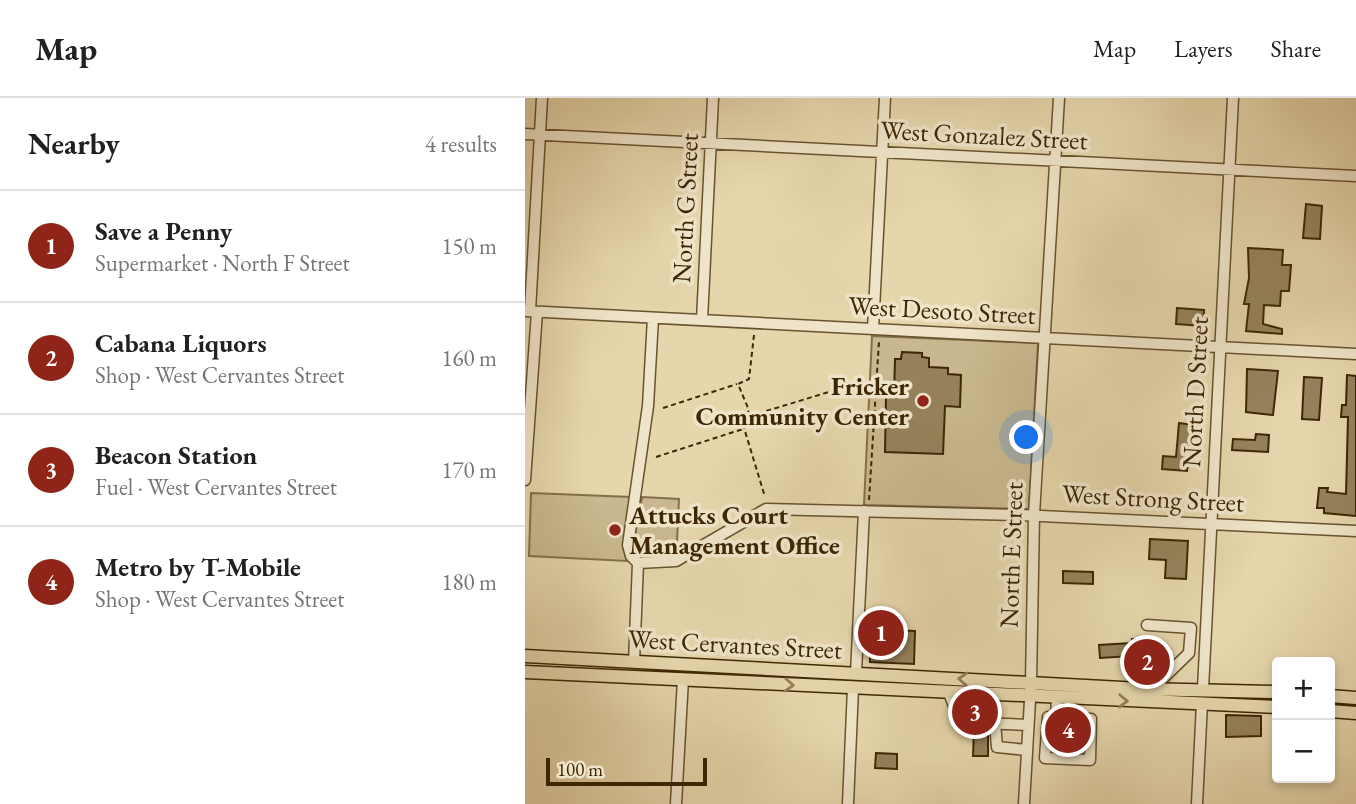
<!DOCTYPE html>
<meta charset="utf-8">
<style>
body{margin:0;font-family:"EB Garamond",serif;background:#f6f6f6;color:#202124}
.controls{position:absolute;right:21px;bottom:21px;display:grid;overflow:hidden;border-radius:7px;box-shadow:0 4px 10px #0003}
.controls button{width:63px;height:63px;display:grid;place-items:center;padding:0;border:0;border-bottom:2px solid #e0e0e0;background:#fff;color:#202124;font:35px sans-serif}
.scale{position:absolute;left:21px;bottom:18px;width:161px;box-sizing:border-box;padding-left:7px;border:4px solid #3e2704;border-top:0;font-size:19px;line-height:24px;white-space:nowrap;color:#3e2704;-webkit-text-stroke:5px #efe4c9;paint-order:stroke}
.you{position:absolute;left:502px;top:340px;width:24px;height:24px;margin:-18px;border:5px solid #fff;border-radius:50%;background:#1a73e8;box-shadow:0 0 0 10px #1a73e833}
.badge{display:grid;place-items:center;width:46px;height:46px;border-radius:50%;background:#8f2418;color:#fff;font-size:23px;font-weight:700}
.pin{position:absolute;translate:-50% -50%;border:4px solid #fff;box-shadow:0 2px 7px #0006}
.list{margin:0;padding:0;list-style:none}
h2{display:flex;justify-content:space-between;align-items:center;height:91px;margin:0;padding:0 28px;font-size:30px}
h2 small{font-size:23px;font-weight:400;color:#757577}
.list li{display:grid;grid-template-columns:46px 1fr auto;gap:21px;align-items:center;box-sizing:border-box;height:112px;padding:0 28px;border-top:2px solid #e0e0e0}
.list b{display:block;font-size:26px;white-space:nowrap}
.list p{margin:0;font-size:23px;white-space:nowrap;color:#757577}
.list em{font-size:23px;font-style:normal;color:#757577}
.map{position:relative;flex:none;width:831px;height:706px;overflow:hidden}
header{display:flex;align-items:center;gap:42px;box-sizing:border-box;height:98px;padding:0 35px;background:#fff;border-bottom:2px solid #e0e0e0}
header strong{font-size:33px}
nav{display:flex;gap:38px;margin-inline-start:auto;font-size:24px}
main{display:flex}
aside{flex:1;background:#fff}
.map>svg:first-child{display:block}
</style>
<header>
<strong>Map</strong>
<nav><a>Map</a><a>Layers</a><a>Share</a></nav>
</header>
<main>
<aside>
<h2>Nearby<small>4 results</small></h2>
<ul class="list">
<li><span class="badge">1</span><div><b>Save a Penny</b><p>Supermarket · North F Street</p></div><em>150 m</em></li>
<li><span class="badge">2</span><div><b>Cabana Liquors</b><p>Shop · West Cervantes Street</p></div><em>160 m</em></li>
<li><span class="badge">3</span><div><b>Beacon Station</b><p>Fuel · West Cervantes Street</p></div><em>170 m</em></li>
<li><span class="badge">4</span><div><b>Metro by T-Mobile</b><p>Shop · West Cervantes Street</p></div><em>180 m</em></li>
</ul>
</aside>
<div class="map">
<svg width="831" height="706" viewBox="0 0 831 706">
<rect width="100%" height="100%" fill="#e6d6ac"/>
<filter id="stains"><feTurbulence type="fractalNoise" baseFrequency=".00286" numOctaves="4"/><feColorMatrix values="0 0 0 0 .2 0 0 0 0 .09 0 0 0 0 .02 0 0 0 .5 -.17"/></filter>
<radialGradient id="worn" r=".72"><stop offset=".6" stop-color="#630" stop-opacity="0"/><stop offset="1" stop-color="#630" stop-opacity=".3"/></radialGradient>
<path fill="#c9b88f" stroke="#84704a" stroke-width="2" d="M 347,238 L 513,245 L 504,411 L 339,407 Z
M 6,395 L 106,399 L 98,449 L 102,463 L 4,458 Z
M 117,399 L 154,401 L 151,465 C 141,464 125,464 116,460 C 103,453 115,412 117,399 Z"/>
<path fill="#95825b" stroke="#3e2704" stroke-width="2" d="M 781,106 L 797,108 L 795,141 L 778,140 Z
M 723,150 L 758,152 L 757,167 L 766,167 L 764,193 L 756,193 L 755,208 L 739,207 L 738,226 L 757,231 L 757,236 L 721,233 L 724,206 L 719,206 L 724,180 Z
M 652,210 L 679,212 L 678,228 L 651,226 Z
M 377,254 L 397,255 L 397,259 L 404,260 L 404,269 L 423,270 L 423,276 L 436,277 L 435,309 L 420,308 L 418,356 L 360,354 L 361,298 L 369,298 L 370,261 L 376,261 Z
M 722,271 L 753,273 L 748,317 L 721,314 Z
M 822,277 L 831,278 L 831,418 L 799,415 L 799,410 L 792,410 L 794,390 L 803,390 L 802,394 L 821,396 L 823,319 L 816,319 L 817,307 L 821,307 Z
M 779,279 L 797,280 L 794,322 L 777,321 Z
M 654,325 L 669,327 L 662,373 L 637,371 L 638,358 L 651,359 Z
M 731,336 L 744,337 L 743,354 L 707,352 L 708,341 L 730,342 Z
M 625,441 L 663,443 L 661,481 L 640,480 L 641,462 L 624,461 Z
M 538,473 L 568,474 L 568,486 L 538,485 Z
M 344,531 L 390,533 L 389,566 L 345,564 Z
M 607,541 L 622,541 L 621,554 L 639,555 L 638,569 L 632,575 L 615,580 L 606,578 L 606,558 L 575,560 L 574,547 L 607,545 Z
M 701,617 L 736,618 L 736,638 L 701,639 Z
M 449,632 L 463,633 L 463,658 L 448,658 Z
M 351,655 L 372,656 L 372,671 L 350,670 Z"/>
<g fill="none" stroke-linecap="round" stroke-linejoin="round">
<defs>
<path id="minor" d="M 0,36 L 831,78
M 0,213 L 831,256
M 5,213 L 17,0
M 177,222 L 188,0
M 348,231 L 360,0
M 0,382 L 12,214
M 113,465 L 151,463 L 241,411 L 495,417 L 831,433
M 622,527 L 666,530 L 664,555 L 627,591
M 109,564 L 113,465 L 106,458 L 103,447 L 123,308 L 128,220
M 331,575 L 339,413
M 678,591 L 708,0
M 424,595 L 435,624 L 503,627
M 427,602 L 467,606
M 531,619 L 523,619 L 520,660 L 565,662 L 566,621 L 531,619 L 532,600
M 470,625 L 472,649 L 502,652
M 151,706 L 158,581
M 323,706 L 328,590
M 499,706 L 506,585 L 509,417 L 534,0
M 672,706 L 677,605"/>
<path id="major" d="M 0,558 L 616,591 L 752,594
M 0,574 L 752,609
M 805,598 L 831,600
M 805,613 L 831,615"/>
</defs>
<use href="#minor" stroke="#68532e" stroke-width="13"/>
<use href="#major" stroke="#3e2704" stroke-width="15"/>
<path stroke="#3e2704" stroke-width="2" stroke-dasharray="5 3.5" stroke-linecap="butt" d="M 229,237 L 224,281 L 213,286 L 223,310 L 225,327 L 219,330 L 240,399
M 138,310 L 212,286
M 225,318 L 320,289
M 131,359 L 218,331
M 344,402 L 354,243"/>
<use href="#minor" stroke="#efe4c9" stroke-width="10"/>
<use href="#major" stroke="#e6d6ac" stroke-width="12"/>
</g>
<defs><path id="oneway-chevron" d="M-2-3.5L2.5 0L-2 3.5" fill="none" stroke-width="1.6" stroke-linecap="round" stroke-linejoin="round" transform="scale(1.75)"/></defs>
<g stroke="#927e58">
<use href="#oneway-chevron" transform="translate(438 581) rotate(-177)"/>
<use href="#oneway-chevron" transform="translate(264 587) rotate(3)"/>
<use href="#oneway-chevron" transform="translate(598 603) rotate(2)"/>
</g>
<g fill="#8f2418" stroke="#efe4c9" stroke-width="2.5">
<circle cx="398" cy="303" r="7"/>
<circle cx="90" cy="432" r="7"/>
</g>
<g text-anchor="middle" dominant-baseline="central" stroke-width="7" stroke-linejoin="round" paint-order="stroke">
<g font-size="26" fill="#3e2704" stroke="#efe4c9">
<text transform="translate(459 37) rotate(3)">West Gonzalez Street</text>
<text transform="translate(160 110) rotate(-87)">North G Street</text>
<text transform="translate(417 212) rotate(3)">West Desoto Street</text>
<text transform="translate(670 294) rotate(-87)">North D Street</text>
<text transform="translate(628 400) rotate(3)">West Strong Street</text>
<text transform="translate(486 457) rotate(-88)">North E Street</text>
<text transform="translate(210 546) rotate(3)">West Cervantes Street</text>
</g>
<g font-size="26" font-weight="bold" fill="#3e2704" stroke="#efe4c9" text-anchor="end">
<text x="384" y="288">Fricker<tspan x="384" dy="30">Community Center</tspan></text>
<text x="104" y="417" text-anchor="start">Attucks Court<tspan x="104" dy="30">Management Office</tspan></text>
</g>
</g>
<rect width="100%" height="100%" filter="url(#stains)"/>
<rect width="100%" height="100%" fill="url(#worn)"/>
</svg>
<div class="controls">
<button>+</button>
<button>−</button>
</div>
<div class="scale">100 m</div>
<div class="you"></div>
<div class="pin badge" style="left:356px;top:535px">1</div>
<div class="pin badge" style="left:622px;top:564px">2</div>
<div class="pin badge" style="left:450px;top:614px">3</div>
<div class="pin badge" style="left:543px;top:632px">4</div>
</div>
</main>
